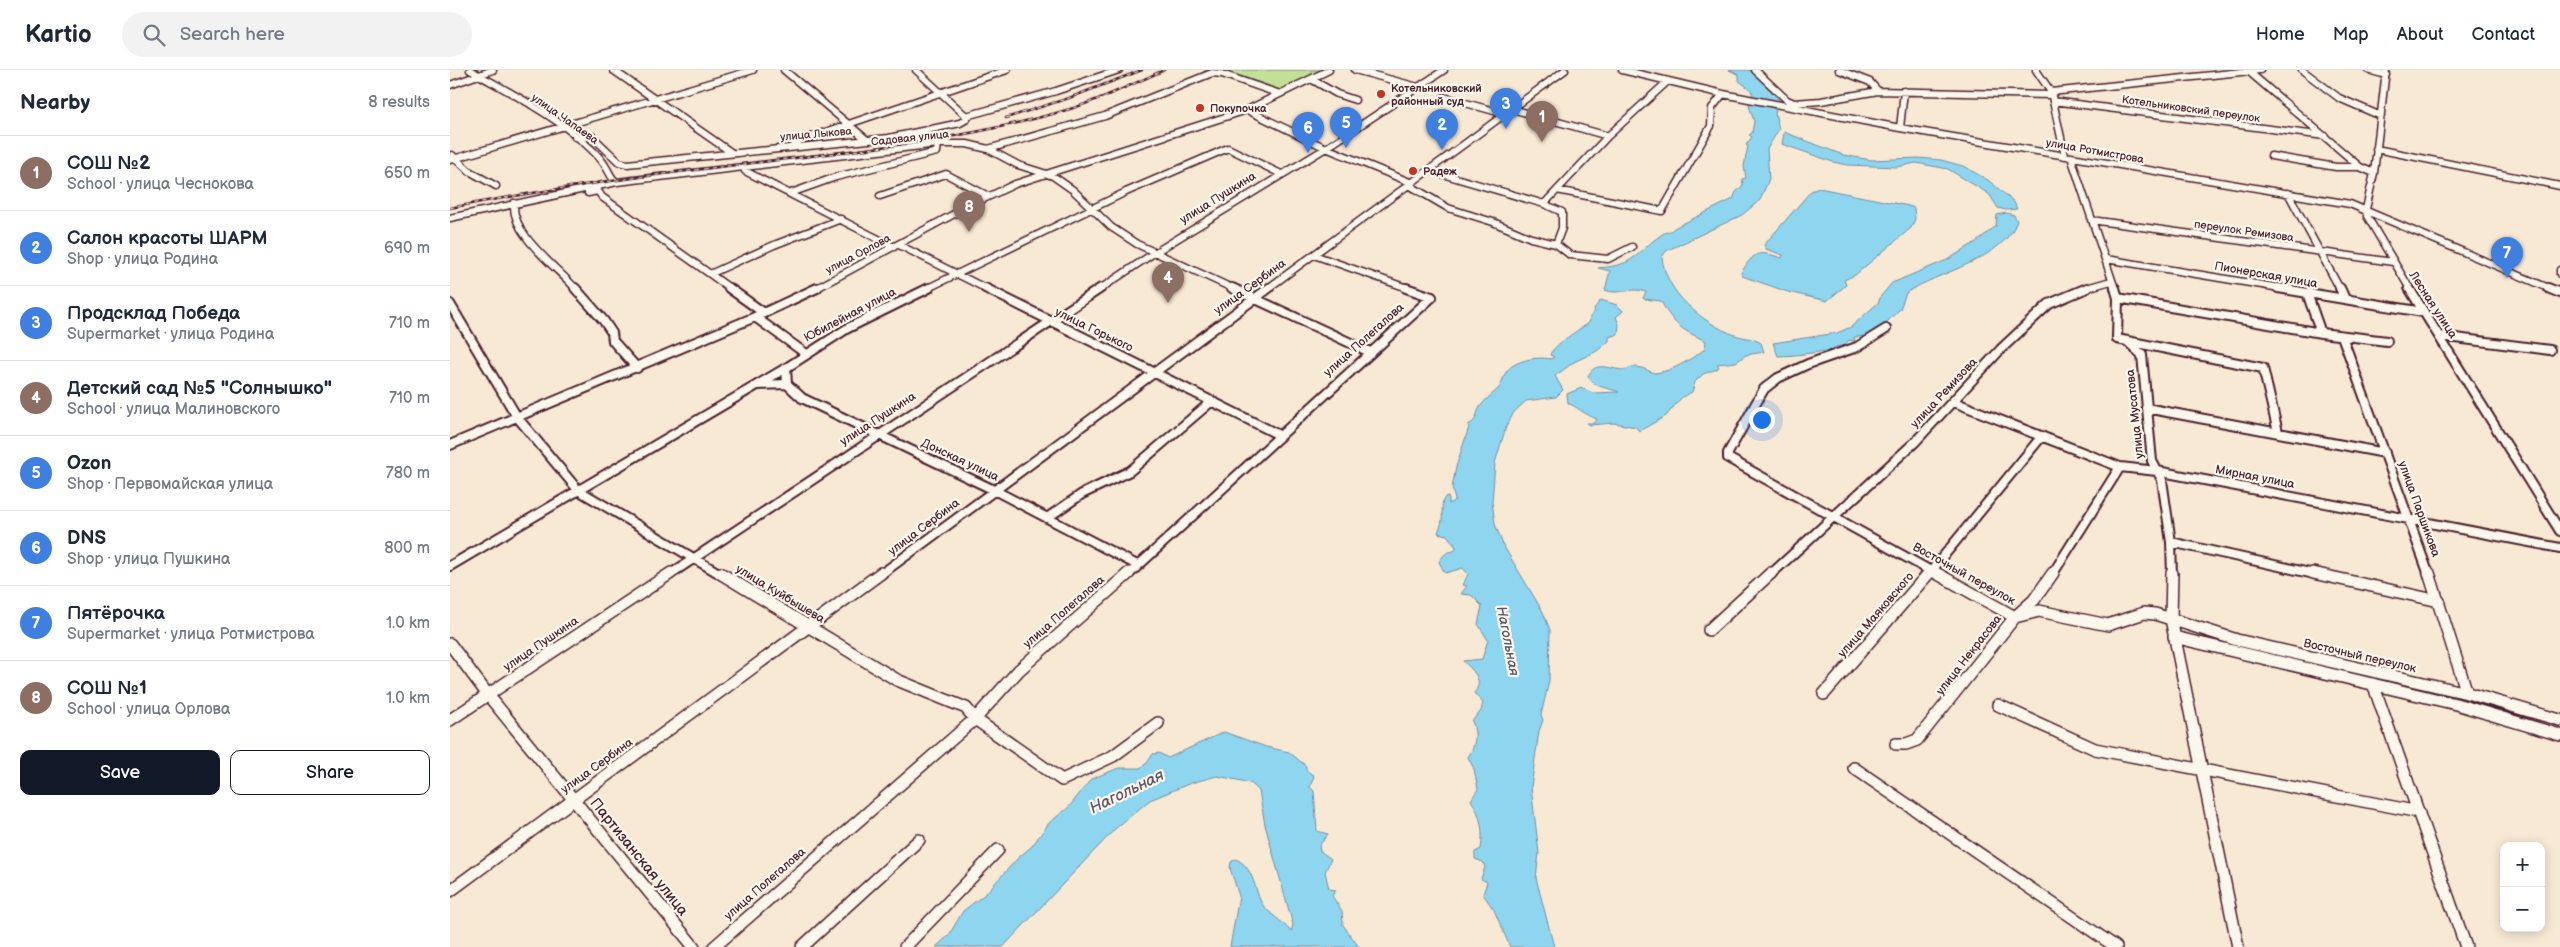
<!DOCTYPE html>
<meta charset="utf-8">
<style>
body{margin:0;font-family:"Balsamiq Sans",sans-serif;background:#f2f2f3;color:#1f2937}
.controls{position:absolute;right:15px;bottom:15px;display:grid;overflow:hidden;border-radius:10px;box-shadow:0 2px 12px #0003}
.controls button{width:45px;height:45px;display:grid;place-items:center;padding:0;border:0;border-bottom:1px solid #e0e1e3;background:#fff;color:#1f2937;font:25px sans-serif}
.you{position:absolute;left:1311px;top:349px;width:18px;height:18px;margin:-12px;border:4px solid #fff;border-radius:50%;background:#1a73e8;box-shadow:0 0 0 8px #1a73e833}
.badge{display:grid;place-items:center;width:32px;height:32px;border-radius:50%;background:#111827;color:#fff;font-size:16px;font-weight:700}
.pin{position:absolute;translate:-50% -41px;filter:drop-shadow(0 1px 2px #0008)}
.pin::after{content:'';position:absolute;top:26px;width:18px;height:15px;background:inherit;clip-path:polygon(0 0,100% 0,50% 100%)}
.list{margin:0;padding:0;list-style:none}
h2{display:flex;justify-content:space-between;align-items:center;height:65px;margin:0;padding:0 20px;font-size:21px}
h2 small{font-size:16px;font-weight:400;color:#747a83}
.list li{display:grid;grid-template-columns:32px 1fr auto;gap:15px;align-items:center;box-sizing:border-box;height:75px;padding:0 20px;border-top:1px solid #e0e1e3}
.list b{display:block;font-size:19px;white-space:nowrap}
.list p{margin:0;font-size:16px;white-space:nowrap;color:#747a83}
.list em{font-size:16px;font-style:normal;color:#747a83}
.actions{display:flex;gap:10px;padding:15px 20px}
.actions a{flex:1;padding:11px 0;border:1px solid #111827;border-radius:10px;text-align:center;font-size:18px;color:#111827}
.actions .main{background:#111827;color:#fff}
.icon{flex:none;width:28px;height:28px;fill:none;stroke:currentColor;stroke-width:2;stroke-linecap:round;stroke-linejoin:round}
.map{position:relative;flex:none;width:2110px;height:877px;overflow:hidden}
header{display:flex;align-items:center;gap:30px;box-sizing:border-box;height:70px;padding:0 25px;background:#fff;border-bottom:1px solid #e0e1e3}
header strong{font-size:24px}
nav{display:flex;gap:28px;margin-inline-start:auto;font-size:18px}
.search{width:350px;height:45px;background:#f2f2f3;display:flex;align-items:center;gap:12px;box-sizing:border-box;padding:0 18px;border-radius:28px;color:#747a83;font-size:19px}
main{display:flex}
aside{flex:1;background:#fff}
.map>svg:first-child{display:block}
</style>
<header>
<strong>Kartio</strong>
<div class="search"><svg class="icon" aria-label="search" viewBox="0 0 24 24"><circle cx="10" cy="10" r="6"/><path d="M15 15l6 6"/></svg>Search here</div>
<nav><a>Home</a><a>Map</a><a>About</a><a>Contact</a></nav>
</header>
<main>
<aside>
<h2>Nearby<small>8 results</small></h2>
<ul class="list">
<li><span class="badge" style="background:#8d6e63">1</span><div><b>СОШ №2</b><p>School · улица Чеснокова</p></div><em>650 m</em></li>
<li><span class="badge" style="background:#3f7fe0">2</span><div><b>Салон красоты ШАРМ</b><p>Shop · улица Родина</p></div><em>690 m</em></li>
<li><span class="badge" style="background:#3f7fe0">3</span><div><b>Продсклад Победа</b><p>Supermarket · улица Родина</p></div><em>710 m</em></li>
<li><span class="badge" style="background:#8d6e63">4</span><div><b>Детский сад №5 &quot;Солнышко&quot;</b><p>School · улица Малиновского</p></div><em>710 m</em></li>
<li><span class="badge" style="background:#3f7fe0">5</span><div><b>Ozon</b><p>Shop · Первомайская улица</p></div><em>780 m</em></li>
<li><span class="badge" style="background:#3f7fe0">6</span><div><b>DNS</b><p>Shop · улица Пушкина</p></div><em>800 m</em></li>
<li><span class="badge" style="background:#3f7fe0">7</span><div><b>Пятёрочка</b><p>Supermarket · улица Ротмистрова</p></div><em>1.0 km</em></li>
<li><span class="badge" style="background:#8d6e63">8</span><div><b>СОШ №1</b><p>School · улица Орлова</p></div><em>1.0 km</em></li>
</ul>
<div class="actions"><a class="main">Save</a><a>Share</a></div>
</aside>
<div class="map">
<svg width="2110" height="877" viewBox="0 0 2110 877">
<rect width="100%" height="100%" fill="#f8e9d5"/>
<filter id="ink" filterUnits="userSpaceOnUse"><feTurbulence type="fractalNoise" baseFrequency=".02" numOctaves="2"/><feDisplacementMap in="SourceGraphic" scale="10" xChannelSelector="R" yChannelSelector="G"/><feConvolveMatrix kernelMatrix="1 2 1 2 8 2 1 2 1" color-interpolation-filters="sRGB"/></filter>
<g filter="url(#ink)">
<path fill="#c3e098" stroke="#868062" d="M 756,0 L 871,0 L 872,1 L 830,20 L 770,0 L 753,2 Z"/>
<path fill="#8ed6f0" stroke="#738da1" d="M 1279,0 L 1301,0 L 1332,33 L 1296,27 L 1303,25 L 1301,20 L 1289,11 L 1289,5 Z
M 1300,31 L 1325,37 L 1323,38 L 1326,40 L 1325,43 L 1329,59 L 1317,79 L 1319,109 L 1310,130 L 1292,145 L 1216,181 L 1212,187 C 1215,222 1252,253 1285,265 C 1294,268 1303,268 1311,273 L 1314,282 L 1296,285 L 1286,292 L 1267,294 L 1269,297 L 1267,299 L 1253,304 L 1245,312 L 1242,322 L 1232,327 L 1216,346 L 1189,361 L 1186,357 L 1164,353 L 1140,355 L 1137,353 L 1145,353 L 1147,349 C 1135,345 1129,338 1118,333 L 1117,324 L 1131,318 L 1143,323 L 1169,322 C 1157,317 1147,319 1138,307 C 1144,290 1160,299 1173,300 C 1177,301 1178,297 1183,297 C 1194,297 1197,301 1205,303 C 1224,301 1239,290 1255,279 L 1256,271 C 1231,260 1223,254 1211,231 L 1194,229 L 1193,228 L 1196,222 C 1181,216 1170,226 1155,220 L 1160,201 L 1148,198 C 1187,195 1184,184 1211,165 C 1216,161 1220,163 1224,158 L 1283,129 L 1286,122 L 1293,115 L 1292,109 L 1296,108 L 1294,96 L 1298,76 L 1296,75 L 1302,67 L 1299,65 L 1302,63 L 1304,51 L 1299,36 Z
M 1334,62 L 1393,85 L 1421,90 L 1468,88 L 1491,90 L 1513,96 L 1538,110 L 1564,132 L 1567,139 L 1556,140 L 1548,138 L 1539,124 L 1498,99 L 1466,93 L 1447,97 L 1397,95 L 1383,92 L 1332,74 Z
M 1369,118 L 1459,136 L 1464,138 L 1465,149 L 1461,158 L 1405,205 L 1394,210 L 1396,215 L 1377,231 L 1338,222 L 1292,206 L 1291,203 C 1305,180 1308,181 1332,188 L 1333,185 L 1316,179 L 1314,175 L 1361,121 Z
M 1556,143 L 1564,145 L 1567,151 C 1554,190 1487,202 1456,223 L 1450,239 L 1429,260 L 1418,266 L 1404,267 L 1405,271 L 1399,270 L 1394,276 C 1385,275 1384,280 1376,281 C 1360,283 1344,286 1328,286 L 1323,273 L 1387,263 L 1401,257 L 1428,233 L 1431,226 L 1442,213 L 1497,190 L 1526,172 L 1546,156 L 1547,145 Z
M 1151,230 L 1167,235 L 1173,241 L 1166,247 L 1169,254 L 1168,264 L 1159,267 L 1159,271 L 1147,281 L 1124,292 L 1105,306 L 1113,320 L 1106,327 L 1076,331 L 1064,342 L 1056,357 L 1045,393 L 1042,432 L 1045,454 L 1053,475 L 1093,542 L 1100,560 L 1099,611 L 1091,645 L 1093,650 L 1089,661 L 1081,717 L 1089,783 L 1086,808 L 1104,877 L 1060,877 L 1044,840 L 1033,824 L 1037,812 L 1031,809 L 1035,797 L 1033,792 L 1025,789 L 1025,782 L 1031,779 C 1034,762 1031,744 1021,730 L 1028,719 L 1024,699 L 1018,687 C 1026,676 1027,663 1022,651 L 1031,641 L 1033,633 L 1024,623 C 1035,611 1023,600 1013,591 L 1032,589 L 1038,570 L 1028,554 L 1032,536 L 1021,525 L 1011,524 L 1017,516 L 1013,515 L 1018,504 L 1013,498 L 995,503 L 989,492 C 993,485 996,482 1004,481 L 1006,477 L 997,465 L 988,463 C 989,459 992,454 992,450 C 993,443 990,432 996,426 L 999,428 L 999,434 L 1005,430 L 1002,418 L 1006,397 L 1019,357 L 1018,355 C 1028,351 1025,345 1030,337 C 1035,329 1042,325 1049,318 C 1053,313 1052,309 1055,304 C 1062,290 1088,286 1101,289 L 1104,287 L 1100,285 C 1103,275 1130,259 1139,253 L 1140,247 L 1145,241 L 1144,239 Z
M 774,662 L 816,677 L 839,682 L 856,696 L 856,700 L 864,706 L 860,717 L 864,721 L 867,761 L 878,764 L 869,776 L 870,781 L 881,789 L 875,802 L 879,819 L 886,820 L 882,826 L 892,841 L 893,855 L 909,877 L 780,877 L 789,826 L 780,798 L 781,792 L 786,789 C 803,797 804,817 811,832 C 817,843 833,851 841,862 L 843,855 L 815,755 L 809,721 L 802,714 L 792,711 L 767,706 L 741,713 L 700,730 L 666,758 L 553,877 L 486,877 L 499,865 L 513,841 L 535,824 L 568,788 L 582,776 L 599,753 L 619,737 L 641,709 L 669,698 L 690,698 L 697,693 L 703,684 L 709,683 L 718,688 Z"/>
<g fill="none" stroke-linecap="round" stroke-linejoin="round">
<defs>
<path id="minor-far2" d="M 20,0 C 55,20 93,39 124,64 C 135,74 149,84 156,97 C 160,103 161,109 167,112
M 163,0 L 282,83
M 334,0 L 417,70
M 466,0 L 516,46
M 905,0 L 968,17
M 1172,0 L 1273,24 L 1450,58 L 1900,134 L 2101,219
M 1305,0 L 1337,30 L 1344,33 L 1371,31 L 1428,21 L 1602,25
M 1389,0 L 1420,12 L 1428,21
M 1586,0 L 1601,22 L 1615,86
M 1797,0 L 1910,97 L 1924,103
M 1852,0 L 1889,28 L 1931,46
M 1918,0 L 1936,5
M 1936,0 L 1924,103 L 1916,139 L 1917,146 L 1960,219
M 861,9 L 887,24 L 905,30
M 0,15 L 43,0
M 1601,22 L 1810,0
M 994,27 L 1055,44
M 1603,31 L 1875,66
M 1062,39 L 1158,66
M 797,40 L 876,78 L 962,113
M 1450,58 L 1454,21
M 125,67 L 142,66 L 169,92 L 177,94 L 439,68 L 510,53 L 517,49 L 516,46 L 606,21 L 669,0
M 343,73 L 557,0
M 538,79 L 568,95 L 603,106 L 623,120 L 661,157 L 687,174 L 784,219
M 1926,79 L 2110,116
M 2,85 L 19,101 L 46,116
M 1821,86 L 1886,97 L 1910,97
M 1621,87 L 1665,219
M 0,90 L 303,0
M 294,97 L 295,101 L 444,177
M 979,100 L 1094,134
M 959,115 L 998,138 L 1043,152 L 1081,168 L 1106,174 L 1120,185 L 1158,189 L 1182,177
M 1107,120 L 1212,141 L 1261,56 L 1262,38 L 1273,24
M 138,123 L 148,121 L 152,127 L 281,219
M 341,123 L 386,107 L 487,82 L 488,74
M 1838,123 L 1890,219
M 430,126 L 496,104 L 538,126
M 64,133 C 61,165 107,197 126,219
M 0,148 L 167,112 L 488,74 L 517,74 L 538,79 L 655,46 L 762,3 L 772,4 L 830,24
M 1641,150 L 1943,192
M 1106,174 L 1112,158 L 1112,142 L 1094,134 L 1158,66 L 1218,11
M 449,175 L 537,219
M 864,185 L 960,219
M 1656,189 L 1836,219
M 2110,200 L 2110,204
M 260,204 L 324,175 L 391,149
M 365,219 L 517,137 L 565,114 L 797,40 L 879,0
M 476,219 L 676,122 L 778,78 L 831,104
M 650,219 L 704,183 L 876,78 L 994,0
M 817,219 L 1115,0
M 1633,219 L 1661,211"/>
<path id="minor-far1" d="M 125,218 L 154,251 L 162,263 L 163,271 L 187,298
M 279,218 L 314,243
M 535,218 L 829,365
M 782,218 L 920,282
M 1665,218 L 1668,228 L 1667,269 L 1813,298 L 1828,362
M 1828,218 L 1973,242
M 1890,218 L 1895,229
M 1959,218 L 2110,461
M 2098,218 L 2110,223
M 1857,223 L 1871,263
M 1668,228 L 1871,263 L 1937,271
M 0,234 L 67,347 L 128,420 L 272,505
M 305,247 L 355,283
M 1436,259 L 1407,277 L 1358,294 L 1328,308 L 1314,319 L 1278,383 L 1278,388 L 1488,505
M 1892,266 L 1979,505
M 1990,266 L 2100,280
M 1677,271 L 1692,285 L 1702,391 L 1712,410 L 1721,472 L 1722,505
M 336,298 L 337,314 L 352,328 L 544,420 L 687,495
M 308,315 L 337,314
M 1504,332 L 1670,397 L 1707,401 L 2110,478
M 1696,338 L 1935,383
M 0,375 L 305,247 L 367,218
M 597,448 L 632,424 L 680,401 L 762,331
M 1721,472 L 1869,505
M 0,496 L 336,298 L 398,258 L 479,218
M 219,505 L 651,218
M 430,505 L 819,218
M 678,505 L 982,227 L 956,218
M 1320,505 L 1465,372 L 1551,279 L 1599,234 L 1637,218
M 1478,505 L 1592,366
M 1602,505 L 1670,397"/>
<path id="minor" d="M 270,503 L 447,610 L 516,638 L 525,649 L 612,710 L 663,686 L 708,653
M 1486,503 L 1565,547 L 1589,541 L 1658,555 L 1694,543 L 1705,544 L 1787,570 L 2017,623 L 2110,650
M 1722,503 L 1721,549 L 1788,877
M 1863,503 L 1989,531
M 1979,503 L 2017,623
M 1259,560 L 1321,503
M 1724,567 L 2006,634 L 2110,665
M 0,574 L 38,625 L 244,877
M 1923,614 L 2016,877
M 1374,624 L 1479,503
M 1548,635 L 1645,679 L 1969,742
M 0,650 L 221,503
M 1446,674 L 1456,674 L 1467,670 L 1565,547 L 1584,530 L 1603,503
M 1404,698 L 1666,877
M 0,821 L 431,503
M 264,877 L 525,649 L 569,600 L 679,503
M 352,877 L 469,770
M 455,877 L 548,780"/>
</defs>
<use href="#minor-far2" stroke="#4a1f2b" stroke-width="9"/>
<use href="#minor-far1" stroke="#4a1f2b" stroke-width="12"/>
<use href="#minor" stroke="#4a1f2b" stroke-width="14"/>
<use href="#minor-far2" stroke="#fbf7ec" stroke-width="6"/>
<use href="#minor-far1" stroke="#fbf7ec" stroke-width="8"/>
<use href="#minor" stroke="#fbf7ec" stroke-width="11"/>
<defs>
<path id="rail" d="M 556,48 L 619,28 L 692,0
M 0,138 C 100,118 201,105 303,93 C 410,80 516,70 620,39 C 652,29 683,14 714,0"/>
</defs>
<use href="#rail" stroke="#4a1f2b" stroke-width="2.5"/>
<use href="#rail" stroke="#fbf7ec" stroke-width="1" stroke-dasharray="4" stroke-linecap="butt"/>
</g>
</g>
<g fill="#c8321e" stroke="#fbf7ec" stroke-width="2">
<circle cx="931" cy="24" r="5"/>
<circle cx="750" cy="38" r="5"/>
<circle cx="963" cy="101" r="5"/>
</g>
<g text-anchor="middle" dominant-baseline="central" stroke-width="4.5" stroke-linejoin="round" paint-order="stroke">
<g font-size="11" font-weight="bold" fill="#4a1f2b" stroke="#fbf7ec" text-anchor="start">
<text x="941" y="18">Котельниковский<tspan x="941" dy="13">районный суд</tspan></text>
<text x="760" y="38">Покупочка</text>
<text x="973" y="101">Радеж</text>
</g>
<g font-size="11" fill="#4a1f2b" stroke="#fbf7ec">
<text transform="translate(1741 39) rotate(8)">Котельниковский переулок</text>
<text transform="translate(115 49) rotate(35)">улица Чапаева</text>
<text transform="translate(366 64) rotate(-5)">улица Лыкова</text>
<text transform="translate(460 68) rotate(-6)">Садовая улица</text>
<text transform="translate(1645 81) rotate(10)">улица Ротмистрова</text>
<text transform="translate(1794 161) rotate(8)">переулок Ремизова</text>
<text transform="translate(408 184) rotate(-28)">улица Орлова</text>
</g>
<g font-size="12" fill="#4a1f2b" stroke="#fbf7ec">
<text transform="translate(768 128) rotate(-32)">улица Пушкина</text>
<text transform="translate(1816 205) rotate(10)">Пионерская улица</text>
<text transform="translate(800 217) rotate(-36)">улица Сербина</text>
<text transform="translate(1983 235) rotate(57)">Лесная улица</text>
<text transform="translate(400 245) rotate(-28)">Юбилейная улица</text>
<text transform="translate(644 260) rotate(26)">улица Горького</text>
<text transform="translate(914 270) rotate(-42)">улица Полегалова</text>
<text transform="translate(1494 323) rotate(-47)">улица Ремизова</text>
<text transform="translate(1685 344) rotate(-96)">улица Мусатова</text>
<text transform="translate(428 349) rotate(-33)">улица Пушкина</text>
<text transform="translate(510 390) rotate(25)">Донская улица</text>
<text transform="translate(1805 407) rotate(11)">Мирная улица</text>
<text transform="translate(1969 439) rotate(70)">улица Паршикова</text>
<text transform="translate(474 457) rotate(-37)">улица Сербина</text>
<text transform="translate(1514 504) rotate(29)">Восточный переулок</text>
<text transform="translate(330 524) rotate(31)">улица Куйбышева</text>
<text transform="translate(614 542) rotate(-41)">улица Полегалова</text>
<text transform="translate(1426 545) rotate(-49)">улица Маяковского</text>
<text transform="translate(91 574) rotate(-34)">улица Пушкина</text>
<text transform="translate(1519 585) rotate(-52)">улица Некрасова</text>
<text transform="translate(1910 586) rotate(13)">Восточный переулок</text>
<text transform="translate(147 696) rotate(-36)">улица Сербина</text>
<text transform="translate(315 814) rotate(-41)">улица Полегалова</text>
</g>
<g font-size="14" font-style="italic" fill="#5e5666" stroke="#fbf7ec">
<text transform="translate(1058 571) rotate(79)">Нагольная</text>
</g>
<g font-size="15" fill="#4a1f2b" stroke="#fbf7ec">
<text transform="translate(189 787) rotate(51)">Партизанская улица</text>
</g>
<g font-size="16" font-style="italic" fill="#5e5666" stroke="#fbf7ec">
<text transform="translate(677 722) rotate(-26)">Нагольная</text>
</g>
</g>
</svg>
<div class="controls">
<button>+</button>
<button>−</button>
</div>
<div class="you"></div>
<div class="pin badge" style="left:1092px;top:72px;background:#8d6e63">1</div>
<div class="pin badge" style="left:992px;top:80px;background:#3f7fe0">2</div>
<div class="pin badge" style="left:1056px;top:59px;background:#3f7fe0">3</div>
<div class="pin badge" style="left:718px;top:233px;background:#8d6e63">4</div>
<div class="pin badge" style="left:896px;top:78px;background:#3f7fe0">5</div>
<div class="pin badge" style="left:858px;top:83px;background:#3f7fe0">6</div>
<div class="pin badge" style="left:2057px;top:208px;background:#3f7fe0">7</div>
<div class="pin badge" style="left:519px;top:162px;background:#8d6e63">8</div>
</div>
</main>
